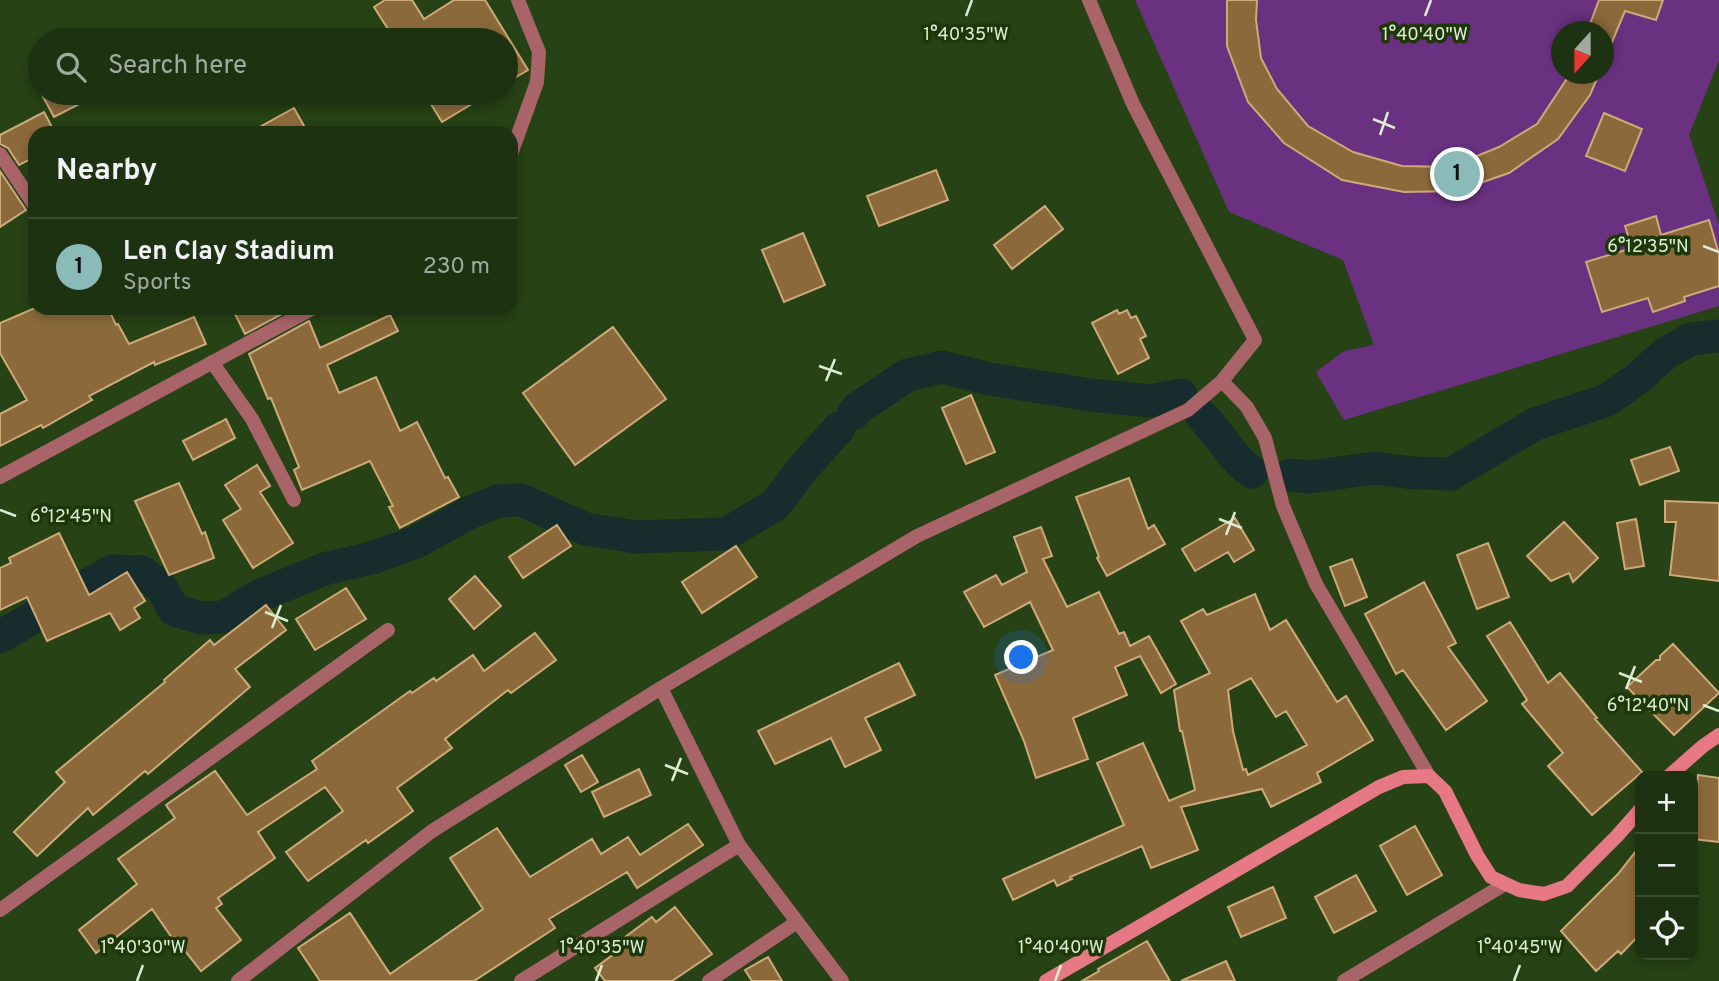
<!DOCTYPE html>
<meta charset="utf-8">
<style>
body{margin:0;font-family:Overpass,sans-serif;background:#2a3e1e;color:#f1f3f6}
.controls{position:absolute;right:21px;bottom:21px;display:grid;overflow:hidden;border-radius:14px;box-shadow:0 4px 10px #0003}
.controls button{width:63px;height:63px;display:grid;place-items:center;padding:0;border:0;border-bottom:2px solid #3b4d30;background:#1d3210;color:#f1f3f6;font:35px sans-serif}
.compass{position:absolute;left:1551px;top:21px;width:63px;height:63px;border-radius:50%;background:#1d3210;box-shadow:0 4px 10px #0003;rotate:201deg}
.you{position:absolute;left:1022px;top:658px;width:24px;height:24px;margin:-18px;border:5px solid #fff;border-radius:50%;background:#1a73e8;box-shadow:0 0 0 10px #1a73e833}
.badge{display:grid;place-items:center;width:46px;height:46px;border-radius:50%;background:#8bbbb9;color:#111;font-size:23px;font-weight:700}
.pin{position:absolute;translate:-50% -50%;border:4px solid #fff;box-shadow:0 2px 7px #0006}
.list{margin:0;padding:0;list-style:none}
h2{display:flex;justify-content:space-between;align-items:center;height:91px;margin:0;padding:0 28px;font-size:30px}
h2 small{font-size:23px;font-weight:400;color:#a0aa9f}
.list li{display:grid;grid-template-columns:46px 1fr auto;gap:21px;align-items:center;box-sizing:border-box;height:98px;padding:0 28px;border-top:2px solid #3b4d30}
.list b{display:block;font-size:26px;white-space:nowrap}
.list p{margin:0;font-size:23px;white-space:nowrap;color:#a0aa9f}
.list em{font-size:23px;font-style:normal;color:#a0aa9f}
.icon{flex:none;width:38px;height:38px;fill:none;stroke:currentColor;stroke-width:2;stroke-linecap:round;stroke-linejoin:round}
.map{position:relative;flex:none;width:1719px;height:981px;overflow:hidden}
.search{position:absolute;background:#1d3210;box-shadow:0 4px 10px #0003;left:28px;top:28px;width:490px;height:77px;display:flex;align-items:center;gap:18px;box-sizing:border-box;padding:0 24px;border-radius:38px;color:#a0aa9f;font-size:26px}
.panel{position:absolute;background:#1d3210;box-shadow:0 4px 10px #0003;left:28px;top:126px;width:490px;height:189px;border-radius:21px}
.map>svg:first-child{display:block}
</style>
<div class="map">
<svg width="1719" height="981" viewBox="0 0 1719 981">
<rect width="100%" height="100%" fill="#274215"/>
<path fill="#693180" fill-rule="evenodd" d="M 1135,0 L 1719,0 L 1719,60 L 1689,135 L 1719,225 L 1719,306 L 1344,420 L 1316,372 L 1344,351 L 1374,345 L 1343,260 L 1229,212 ZM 1562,32 L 1604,32 L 1604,74 L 1562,74 Z"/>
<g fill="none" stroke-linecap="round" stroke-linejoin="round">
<path stroke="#172c2c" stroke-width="33" d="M 853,414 L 857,409 L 907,375 L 942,367 L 989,379 L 1091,395 L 1150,401 L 1181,395
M 1202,416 C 1219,433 1232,459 1252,472
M 1290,475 L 1310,477 L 1374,468 L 1413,473 L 1451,474 L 1535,424 L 1607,400 L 1637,379 L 1666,353 L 1691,339 L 1719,336
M 0,637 L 112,571 L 142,572 L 161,587 L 174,610 L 202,618 L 224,617 L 261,595 L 327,568 L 372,558 L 416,542 L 469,513 L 498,501 L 521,500 L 586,529 L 636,537 L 726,534 L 775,505 L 803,468 L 839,428"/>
</g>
<path fill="#8b693a" stroke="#ceaa79" stroke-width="2" fill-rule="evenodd" d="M 385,0 L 412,0 L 424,19 L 454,0 L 485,0 L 528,70 L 506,83 L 506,40 L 395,40 L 374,7 Z
M 1227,0 L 1257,0 L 1256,20 L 1261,58 L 1277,89 L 1308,126 L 1353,152 L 1402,166 L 1450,167 L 1499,147 L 1537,124 L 1570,74 L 1599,74 L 1590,95 L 1558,139 L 1509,173 L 1457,191 L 1404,192 L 1342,180 L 1284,143 L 1248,102 L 1227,46 Z
M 1599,0 L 1663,0 L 1656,20 L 1625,11 L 1604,61 L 1604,32 L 1587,32 Z
M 41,93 L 101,93 L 54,117 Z
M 424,93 L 490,93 L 442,122 Z
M 294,108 L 308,133 L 249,133 Z
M 44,112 L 55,133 L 35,133 L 35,157 L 19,165 L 8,148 L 0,144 L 0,135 Z
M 1604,113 L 1642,129 L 1625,171 L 1586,156 Z
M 936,170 L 948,200 L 879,226 L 867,196 Z
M 0,171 L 26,210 L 0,227 Z
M 1045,206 L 1063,229 L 1012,269 L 994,245 Z
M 1656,216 L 1661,235 L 1709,220 L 1719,254 L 1719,286 L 1684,297 L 1685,301 L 1653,312 L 1648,298 L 1602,312 L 1586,262 L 1632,248 L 1625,226 Z
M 803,233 L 825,285 L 784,302 L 762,250 Z
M 35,308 L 108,308 L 116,325 L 118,324 L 129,344 L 194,317 L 206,344 L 155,365 L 154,362 L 89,396 L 92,400 L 43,428 L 41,425 L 0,446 L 0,414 L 27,400 L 0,353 L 0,323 Z
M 232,308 L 293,308 L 245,334 Z
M 1117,310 L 1119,314 L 1127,310 L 1131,318 L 1136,316 L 1146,336 L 1140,339 L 1149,358 L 1118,374 L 1092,323 Z
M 390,315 L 398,331 L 327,365 L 339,393 L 376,377 L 400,431 L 417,422 L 445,478 L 448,477 L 459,497 L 400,528 L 389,507 L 393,506 L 370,461 L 302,490 L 294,470 L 299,467 L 271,398 L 268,399 L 249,354 L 309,321 L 320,348 Z
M 613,327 L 666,399 L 575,465 L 523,393 Z
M 971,395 L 995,452 L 966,464 L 942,408 Z
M 226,419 L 235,438 L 193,460 L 183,441 Z
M 1670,447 L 1679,471 L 1640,485 L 1631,460 Z
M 257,465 L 270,486 L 260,492 L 293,543 L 253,568 L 223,520 L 241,509 L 225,485 Z
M 1129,478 L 1148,529 L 1154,525 L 1165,544 L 1107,576 L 1097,558 L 1099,557 L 1076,497 Z
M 179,483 L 202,534 L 205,532 L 214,558 L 169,575 L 135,501 Z
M 1665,501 L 1719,503 L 1719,581 L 1670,575 L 1676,522 L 1665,522 Z
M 1235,518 L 1254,550 L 1234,562 L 1228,552 L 1195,571 L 1182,549 Z
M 1636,519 L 1644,566 L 1625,569 L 1617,523 Z
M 1564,522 L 1598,558 L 1573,582 L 1569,573 L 1551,581 L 1527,556 Z
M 557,525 L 571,546 L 523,578 L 509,557 Z
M 1041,527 L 1052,556 L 1043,559 L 1067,607 L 1099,592 L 1119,634 L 1124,632 L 1130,646 L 1149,636 L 1176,684 L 1161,693 L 1140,656 L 1115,667 L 1127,695 L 1073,718 L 1088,759 L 1036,778 L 1024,741 L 995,675 L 1053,650 L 1030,602 L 984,627 L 964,592 L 996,575 L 1002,585 L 1027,572 L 1014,537 Z
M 59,533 L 89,595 L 127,572 L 145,601 L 134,608 L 140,618 L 120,630 L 110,613 L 47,641 L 27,597 L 0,610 L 0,568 L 11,563 L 9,558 Z
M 1488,543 L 1509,597 L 1477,609 L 1457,555 Z
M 736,546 L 757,577 L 702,613 L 682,582 Z
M 1352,559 L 1367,597 L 1345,606 L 1330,567 Z
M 475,576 L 501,606 L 474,629 L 449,599 Z
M 1424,582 L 1456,643 L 1448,647 L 1487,701 L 1446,730 L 1403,670 L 1396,674 L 1365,614 Z
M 346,588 L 366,619 L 315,650 L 296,619 Z
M 1255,594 L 1270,630 L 1286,620 L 1337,702 L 1346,696 L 1373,740 L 1317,773 L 1321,782 L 1271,807 L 1262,789 L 1181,807 L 1198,850 L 1151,868 L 1142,846 L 1070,877 L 1072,879 L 1057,886 L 1054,880 L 1013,900 L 1003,879 L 1124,825 L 1097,763 L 1143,743 L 1169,801 L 1195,790 L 1182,731 L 1180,731 L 1174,690 L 1210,673 L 1181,621 L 1203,609 L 1207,615 ZM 1251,678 L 1276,717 L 1286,711 L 1307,745 L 1248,775 L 1246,769 L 1243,770 L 1233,731 L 1228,690 Z
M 266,605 L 286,630 L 235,669 L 250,687 L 148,774 L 145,771 L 93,815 L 88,808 L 37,856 L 14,832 L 65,782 L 56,772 L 165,682 L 164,680 L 210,640 L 214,645 Z
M 1510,622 L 1548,683 L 1560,673 L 1597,718 L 1595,719 L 1642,772 L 1592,815 L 1548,766 L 1563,753 L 1522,704 L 1527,700 L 1487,636 Z
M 535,633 L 556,660 L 511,693 L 508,690 L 445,739 L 452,748 L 397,788 L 413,811 L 368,843 L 366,840 L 308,881 L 286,852 L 343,811 L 325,787 L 258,832 L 275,858 L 218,898 L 222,904 L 216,908 L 241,940 L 201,971 L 174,937 L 172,938 L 152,909 L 96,953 L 79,930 L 137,884 L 118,859 L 175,818 L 166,805 L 215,771 L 247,815 L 317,769 L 312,761 L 410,691 L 412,693 L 434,678 L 436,681 L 473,655 L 484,671 Z
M 1673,644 L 1719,693 L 1674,735 L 1627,687 L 1656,660 L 1660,660 L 1660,656 Z
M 899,663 L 915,695 L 865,718 L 881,750 L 845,767 L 831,738 L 775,764 L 758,731 Z
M 582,755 L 598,782 L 581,792 L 565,765 Z
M 639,769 L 651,795 L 604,817 L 592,792 Z
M 1698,775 L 1719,778 L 1719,842 L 1693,839 Z
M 688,824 L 703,845 L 637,888 L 627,872 L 549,919 L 555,928 L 474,981 L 320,981 L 298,948 L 350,913 L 390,974 L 483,909 L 450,858 L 497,828 L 530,877 L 592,839 L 601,854 L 628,837 L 640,855 Z
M 1415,826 L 1442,875 L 1407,895 L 1380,846 Z
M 1640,846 L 1640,934 L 1621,954 L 1618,951 L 1596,971 L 1561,931 L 1618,874 Z
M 1356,875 L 1376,911 L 1334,933 L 1315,897 Z
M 1273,887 L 1286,918 L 1241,937 L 1228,907 Z
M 675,907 L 712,954 L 672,981 L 605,981 L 595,968 L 630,942 L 625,937 L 652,917 L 656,922 Z
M 1147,941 L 1170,981 L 1082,981 L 1099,971 L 1098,969 Z
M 768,957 L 782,981 L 752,981 L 745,970 Z
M 1226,961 L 1235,981 L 1181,981 Z"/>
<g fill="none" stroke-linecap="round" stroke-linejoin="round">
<path stroke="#a9646a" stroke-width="14" d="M 0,154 L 35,206
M 511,154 L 537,82 L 539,52 L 518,0
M 212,362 L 252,419 L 294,500
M 1222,381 L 1247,407 L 1265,438 L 1283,506 L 1316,584 L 1429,776
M 0,477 L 313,308
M 739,845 L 661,688 L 917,536 L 1188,410 L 1222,381 L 1255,340 L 1133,104 L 1089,0
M 0,910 L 388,630
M 238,981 L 432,831 L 661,688
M 521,981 L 739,845 L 842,981
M 709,981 L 797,922
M 1344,981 L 1505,884"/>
<path stroke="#e67984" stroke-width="14" d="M 1669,776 L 1703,746 L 1719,735
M 1046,981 L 1379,787 L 1403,777 L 1429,776 L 1445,791 L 1477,855 L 1491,877 L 1519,890 L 1544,894 L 1567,886 L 1617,836 L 1640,810"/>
</g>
<path fill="none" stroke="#dcedd3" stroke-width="2.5" d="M 966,16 L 972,0M 1425,16 L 1431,0M 1373,119 L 1395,128M 1380,135 L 1388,112M 1703,246 L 1719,252M 819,366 L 842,374M 826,381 L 835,359M 0,510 L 16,516M 1219,519 L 1242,528M 1226,535 L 1235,512M 265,612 L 288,621M 272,628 L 281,605M 1619,673 L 1642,682M 1626,689 L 1635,666M 1703,705 L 1719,711M 665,765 L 688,774M 672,781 L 681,758M 137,981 L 143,965M 596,981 L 602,965M 1055,981 L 1061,965M 1514,981 L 1520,965"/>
<g font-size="18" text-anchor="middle" fill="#dcedd3" stroke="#1d3709" stroke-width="7" stroke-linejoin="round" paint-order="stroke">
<text x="966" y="40">1°40'35"W</text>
<text x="1425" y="40">1°40'40"W</text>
<text x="1648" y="252">6°12'35"N</text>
<text x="71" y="522">6°12'45"N</text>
<text x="1648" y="711">6°12'40"N</text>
<text x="143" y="953">1°40'30"W</text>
<text x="602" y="953">1°40'35"W</text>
<text x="1061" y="953">1°40'40"W</text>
<text x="1520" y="953">1°40'45"W</text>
</g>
</svg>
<div class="controls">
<button>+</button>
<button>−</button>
<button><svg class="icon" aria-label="locate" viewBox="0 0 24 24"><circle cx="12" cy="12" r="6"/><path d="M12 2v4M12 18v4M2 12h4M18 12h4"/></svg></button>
</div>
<svg class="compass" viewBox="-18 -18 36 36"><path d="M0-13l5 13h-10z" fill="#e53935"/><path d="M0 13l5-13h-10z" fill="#a0aa9f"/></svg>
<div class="you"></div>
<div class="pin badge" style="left:1457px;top:174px">1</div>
<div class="search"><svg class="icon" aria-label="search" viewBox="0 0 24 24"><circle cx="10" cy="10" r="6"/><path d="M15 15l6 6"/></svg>Search here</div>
<section class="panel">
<h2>Nearby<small></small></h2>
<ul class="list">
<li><span class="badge">1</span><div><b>Len Clay Stadium</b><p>Sports</p></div><em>230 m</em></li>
</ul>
</section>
</div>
